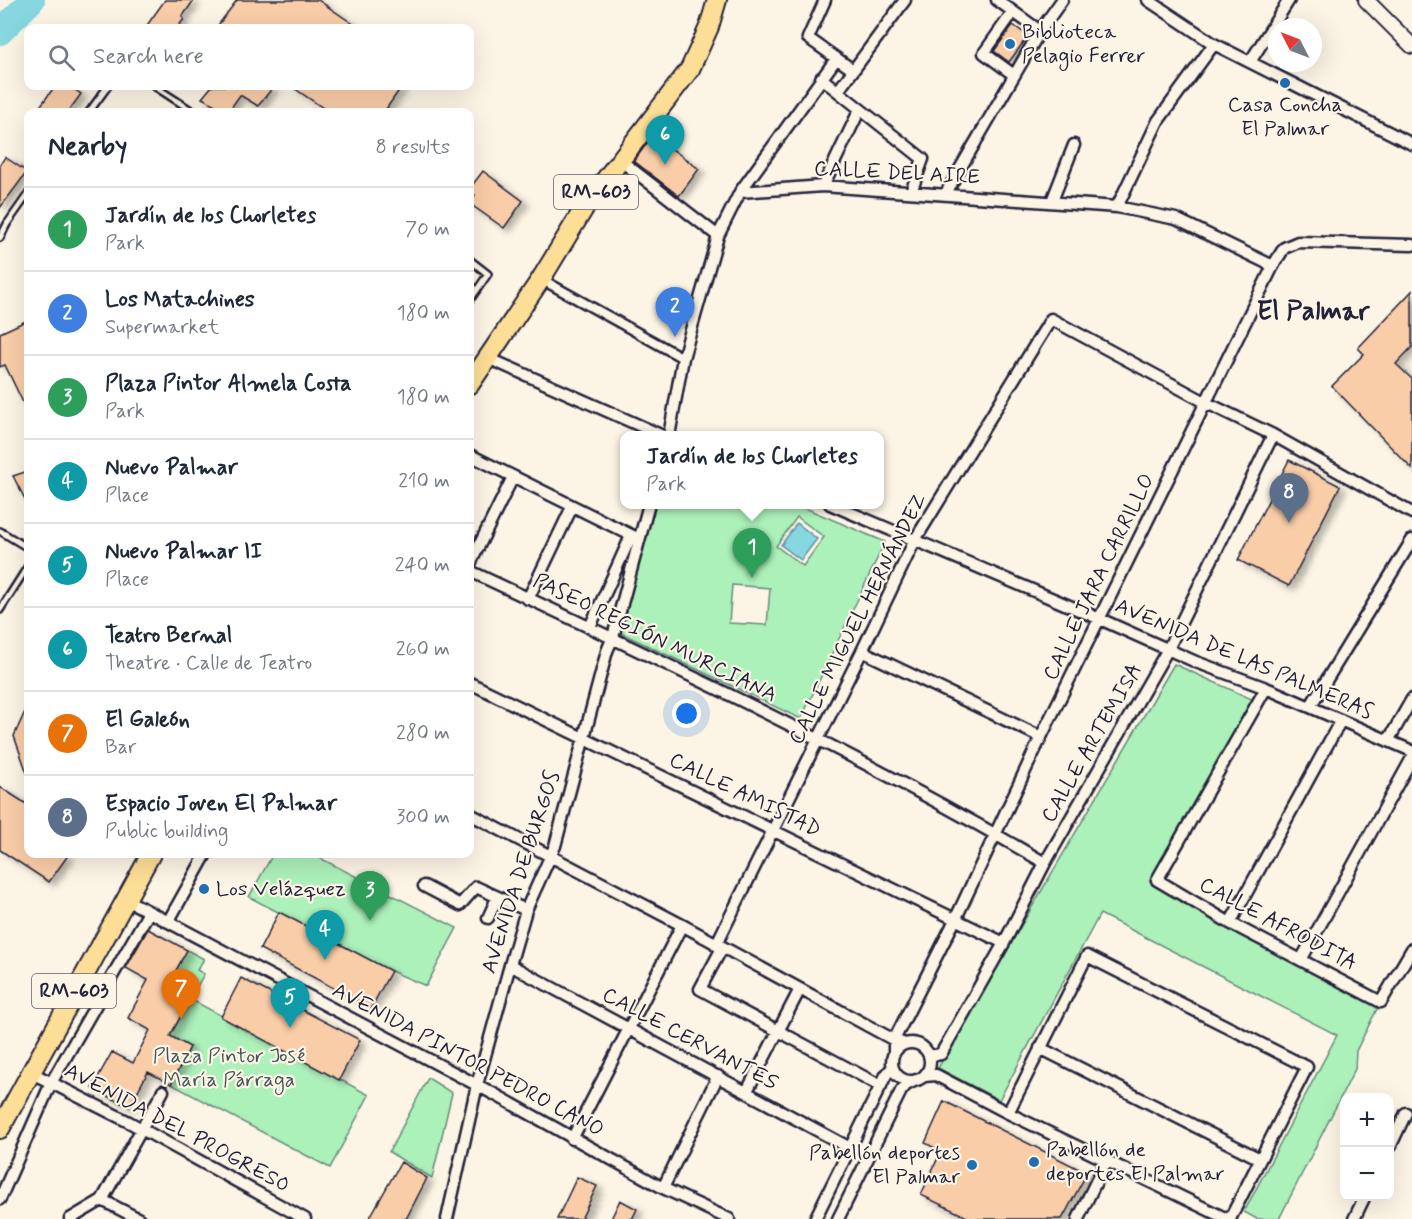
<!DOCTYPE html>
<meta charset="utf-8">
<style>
body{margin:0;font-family:Mynerve,sans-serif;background:#f6f6f7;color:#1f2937}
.controls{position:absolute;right:18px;bottom:18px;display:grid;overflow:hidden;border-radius:12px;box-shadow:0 6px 24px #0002}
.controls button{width:54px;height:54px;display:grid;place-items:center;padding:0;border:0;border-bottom:2px solid #e0e1e3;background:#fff;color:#1f2937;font:30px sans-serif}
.compass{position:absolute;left:1268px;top:18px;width:54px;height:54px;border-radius:50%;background:#fff;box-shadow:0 6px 24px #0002;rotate:312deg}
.you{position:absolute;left:687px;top:714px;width:21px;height:21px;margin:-15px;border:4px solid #fff;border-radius:50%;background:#1a73e8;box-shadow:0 0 0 9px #1a73e833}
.badge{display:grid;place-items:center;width:39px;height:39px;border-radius:50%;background:#1f6fb2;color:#fff;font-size:20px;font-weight:700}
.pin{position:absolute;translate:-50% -50px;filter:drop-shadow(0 2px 3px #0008)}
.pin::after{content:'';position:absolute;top:32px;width:21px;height:18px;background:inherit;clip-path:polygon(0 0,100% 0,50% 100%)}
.popup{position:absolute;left:620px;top:431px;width:264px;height:78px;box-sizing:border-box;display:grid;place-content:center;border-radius:12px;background:#fff;filter:drop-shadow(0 2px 4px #0005);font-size:20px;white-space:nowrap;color:#747a83}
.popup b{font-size:22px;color:#1f2937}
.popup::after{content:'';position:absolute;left:50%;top:100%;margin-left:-12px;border:12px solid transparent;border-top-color:#fff}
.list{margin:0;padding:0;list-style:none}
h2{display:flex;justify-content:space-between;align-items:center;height:78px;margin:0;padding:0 24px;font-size:26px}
h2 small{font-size:20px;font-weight:400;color:#747a83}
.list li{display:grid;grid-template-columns:39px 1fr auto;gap:18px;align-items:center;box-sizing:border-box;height:84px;padding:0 24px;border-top:2px solid #e0e1e3}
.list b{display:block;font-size:22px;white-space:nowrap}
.list p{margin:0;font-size:20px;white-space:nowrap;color:#747a83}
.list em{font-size:20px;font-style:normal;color:#747a83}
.icon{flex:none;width:33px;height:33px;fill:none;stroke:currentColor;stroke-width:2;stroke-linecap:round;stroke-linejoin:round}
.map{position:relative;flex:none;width:1412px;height:1219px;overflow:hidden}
.search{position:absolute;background:#fff;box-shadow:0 6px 24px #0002;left:24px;top:24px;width:450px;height:66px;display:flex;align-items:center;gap:15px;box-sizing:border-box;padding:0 21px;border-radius:12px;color:#747a83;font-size:22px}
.panel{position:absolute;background:#fff;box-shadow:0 6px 24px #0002;left:24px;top:108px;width:450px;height:750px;border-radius:12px}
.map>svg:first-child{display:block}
</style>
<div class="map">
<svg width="1412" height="1219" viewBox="0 0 1412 1219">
<defs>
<filter id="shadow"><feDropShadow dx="6" dy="4" stdDeviation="3" flood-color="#0004"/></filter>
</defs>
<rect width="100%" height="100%" fill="#fcf5e5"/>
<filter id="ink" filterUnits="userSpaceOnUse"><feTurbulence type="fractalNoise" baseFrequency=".0167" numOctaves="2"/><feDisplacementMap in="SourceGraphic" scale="12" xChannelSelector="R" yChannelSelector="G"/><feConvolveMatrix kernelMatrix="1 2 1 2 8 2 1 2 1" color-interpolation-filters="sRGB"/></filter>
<g filter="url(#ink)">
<path fill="#acf0ba" stroke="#67897a" stroke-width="1.5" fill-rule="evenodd" d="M 655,505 L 798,505 L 885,542 L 801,719 L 619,632 ZM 797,517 L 824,537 L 803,566 L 776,546 ZM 732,585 L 770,588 L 767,625 L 729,623 Z
M 1174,664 L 1254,700 L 1150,880 L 1379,1005 L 1356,1051 L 1355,1069 L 1279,1219 L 1257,1219 L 1244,1212 L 1337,1035 L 1100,914 L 999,1100 L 938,1068 Z
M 273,854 L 312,854 L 457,928 L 426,986 L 391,971 L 249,897 Z
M 187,950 L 204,959 L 197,970 L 204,974 L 190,999 L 369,1095 L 330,1168 L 171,1084 L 190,1047 L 170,1036 L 190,999 L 167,987 Z
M 428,1078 L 452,1093 L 432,1178 L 389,1152 Z"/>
<path fill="#86d7e0" stroke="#5e8f9e" stroke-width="1.5" d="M 797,523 L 817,539 L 801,560 L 781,545 Z"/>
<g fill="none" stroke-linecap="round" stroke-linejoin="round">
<path stroke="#86d7e0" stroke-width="26" d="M 0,32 L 32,0"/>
</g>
<path fill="#f9cda8" stroke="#22223b" stroke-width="1.5" filter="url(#shadow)" d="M 165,0 L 194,0 L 182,17 L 184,19 L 177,28 L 145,28 Z
M 237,0 L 318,0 L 359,28 L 216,28 Z
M 1013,25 L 1028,36 L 1009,62 L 994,51 Z
M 55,86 L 69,86 L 81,94 L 68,112 L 36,112 Z
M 212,86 L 274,86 L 258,106 L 240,95 L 228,112 L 202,98 Z
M 291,86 L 402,86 L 384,112 L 329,112 Z
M 653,135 L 699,169 L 679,196 L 634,161 Z
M 5,157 L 27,172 L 0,208 L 0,165 Z
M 483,171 L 523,201 L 504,228 L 470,204 L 475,195 L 470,192 L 470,188 Z
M 1412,291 L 1412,347 L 1396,364 L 1412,379 L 1412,469 L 1332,386 L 1364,354 L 1358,348 Z
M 28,320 L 28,413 L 5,365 L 0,367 L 0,333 Z
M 1289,460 L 1340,486 L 1289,586 L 1238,560 Z
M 28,471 L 28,505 L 13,476 Z
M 28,705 L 28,773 L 27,773 L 14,736 Z
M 0,787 L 28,805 L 28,854 L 69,854 L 49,882 L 0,850 Z
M 279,912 L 391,971 L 371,1008 L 260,949 Z
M 148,929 L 187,950 L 167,987 L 190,999 L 170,1036 L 190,1047 L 171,1084 L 148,1072 L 129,1107 L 92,1088 L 112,1052 L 133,1063 L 150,1030 L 128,1018 L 148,980 L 126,968 Z
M 241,978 L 360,1040 L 339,1080 L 221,1017 Z
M 944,1101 L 1087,1173 L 1062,1219 L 971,1219 L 921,1195 L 941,1151 L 925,1143 Z
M 401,1162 L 427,1178 L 406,1219 L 369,1219 Z
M 577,1177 L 597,1186 L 581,1219 L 557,1219 Z
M 620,1200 L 637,1209 L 632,1219 L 611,1219 Z"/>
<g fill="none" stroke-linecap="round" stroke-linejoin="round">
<defs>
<path id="service" d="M 154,86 L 194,112
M 89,112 L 108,86
M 0,238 L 7,224 L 28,194
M 470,260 L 488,274 L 470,300
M 0,531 L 28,548
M 0,610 L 28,566"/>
<path id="pedestrian" d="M 541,279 L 683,358"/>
<path id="minor" d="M 825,0 L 808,38 L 853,70
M 997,0 L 1040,31
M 1148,0 L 1214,44 L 1412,144
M 1013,12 L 984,53 L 1014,75
M 1250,62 L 1289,0
M 821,78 L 923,159 L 911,192
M 838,91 L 905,0
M 620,160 L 718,236
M 823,186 L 860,109
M 740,192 L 823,186 L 1117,207 L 1176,219 L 1273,266
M 946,193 L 1040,31 L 1062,0
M 1052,201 L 1074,145
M 1117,207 L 1158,121 L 1214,44
M 488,358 L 663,436
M 669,436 L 683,358 L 718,236 L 740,192 L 836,59
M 470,455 L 639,539
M 830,504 L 1100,619 L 1196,662 L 1266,688 L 1412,751
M 470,564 L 513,477
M 470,571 C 664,662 859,754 1045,863
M 528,599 L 572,507
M 590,627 L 631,536
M 862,651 L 1041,737
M 470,683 L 1004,943
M 1266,688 L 1157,880 L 1230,923 L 1381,1002 L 1412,949
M 1310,707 L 1412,540
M 1388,741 L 1412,699
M 470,814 L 682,925 L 894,1040 L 905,1044
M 424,886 L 460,905 L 476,887 L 526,910
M 125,899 L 494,1094 L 663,1188 L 729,1219
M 488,918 L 497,898
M 168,922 L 206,854
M 1230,923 L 1341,720
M 716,945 L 862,651 L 915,540 L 1051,319 L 1207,403 L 1273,435 L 1412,513
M 722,948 L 700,989 L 881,1086
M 1301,960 L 1412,758
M 510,965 L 850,1148
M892 1062a19 19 0 1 1 38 0a19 19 0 1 1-38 0Z
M 1040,1048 L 1260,1159
M 894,1053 L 894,1040 L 955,920 L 1041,737 L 1273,266 L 1284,248 L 1298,242 L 1412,245
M 929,1056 L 941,1054 L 1004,943 L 1045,863 L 1168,649 L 1273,435
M 30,1072 L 129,1122 L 305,1219
M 924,1076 L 936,1075 L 1008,1113 L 1227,1219
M 747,1091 L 800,989
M 1008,1113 L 1087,956 L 1307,1067 L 1230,1219
M 572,1139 L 682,925
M 1390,1147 L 1406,1113
M 663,1188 L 718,1076
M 0,1199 L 51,1083 L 149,912
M 102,1200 L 139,1219
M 70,1219 L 102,1200 L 163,1091
M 447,1219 L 477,1085 L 510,965 L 526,910 L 555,846 L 607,651 L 613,637 L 649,504
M 815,1219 L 886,1075 L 892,1068
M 838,1219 L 901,1091 L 906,1085 L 916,1080
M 1078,1219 L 1107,1159
M 1354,1219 L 1365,1196"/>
<path id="tertiary" d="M 1366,0 L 1412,46"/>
<path id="primary" d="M 470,384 L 541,279 L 586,205 L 690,69 L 709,27 L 717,0
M 0,1129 L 151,854"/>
</defs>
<use href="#service" stroke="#22223b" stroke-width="10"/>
<use href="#pedestrian" stroke="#22223b" stroke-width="13"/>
<use href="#minor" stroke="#22223b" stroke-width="15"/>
<use href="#tertiary" stroke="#22223b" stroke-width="18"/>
<use href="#primary" stroke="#22223b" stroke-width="22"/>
<use href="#service" stroke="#fcf5e5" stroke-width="5"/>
<use href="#pedestrian" stroke="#fcf5e5" stroke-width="8"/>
<use href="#minor" stroke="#fcf5e5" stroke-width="10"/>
<use href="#tertiary" stroke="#fcf5e5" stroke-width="14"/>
<use href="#primary" stroke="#fdde96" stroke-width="18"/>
</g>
</g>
<g fill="#1f6fb2" stroke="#fcf5e5" stroke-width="2">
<circle cx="1010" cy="44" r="6"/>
<circle cx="1285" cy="83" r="6"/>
<circle cx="204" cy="889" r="6"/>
<circle cx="1034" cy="1162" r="6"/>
<circle cx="972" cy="1165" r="6"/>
</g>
<g text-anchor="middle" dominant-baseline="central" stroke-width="4.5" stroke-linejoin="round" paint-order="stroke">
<g fill="#fcf5e5" stroke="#63616e" stroke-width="1.5">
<rect x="554" y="175" width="84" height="34" rx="4.5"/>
<rect x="32" y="974" width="84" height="34" rx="4.5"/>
</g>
<g font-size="20" font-weight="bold" fill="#22223b">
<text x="596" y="192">RM-603</text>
<text x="74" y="991">RM-603</text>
</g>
<g font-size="21" fill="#22223b" stroke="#fcf5e5" text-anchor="start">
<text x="1022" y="32">Biblioteca<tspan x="1022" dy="24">Pelagio Ferrer</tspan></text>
<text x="1285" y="105" text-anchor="middle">Casa Concha<tspan x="1285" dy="24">El Palmar</tspan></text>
<text x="216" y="889">Los Velázquez</text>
<text x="1046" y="1150">Pabellón de<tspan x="1046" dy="24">deportes El Palmar</tspan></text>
<text x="960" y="1153" text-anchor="end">Pabellón deportes<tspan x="960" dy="24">El Palmar</tspan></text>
</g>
<g font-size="21" fill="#22223b" stroke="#fcf5e5">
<text transform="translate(897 173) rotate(3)">CALLE DEL AIRE</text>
<text transform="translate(1099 577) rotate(-64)">CALLE JARA CARRILLO</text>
<text transform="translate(858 619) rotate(-63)">CALLE MIGUEL HERNÁNDEZ</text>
<text transform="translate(655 638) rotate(26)">PASEO REGIÓN MURCIANA</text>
<text transform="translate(1244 659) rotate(23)">AVENIDA DE LAS PALMERAS</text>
<text transform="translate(1092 743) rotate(-60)">CALLE ARTEMISA</text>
<text transform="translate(745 795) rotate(26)">CALLE AMISTAD</text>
<text transform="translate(521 872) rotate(-72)">AVENIDA DE BURGOS</text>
<text transform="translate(1278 924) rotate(28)">CALLE AFRODITA</text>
<text transform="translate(690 1039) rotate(28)">CALLE CERVANTES</text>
<text transform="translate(468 1060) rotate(28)">AVENIDA PINTOR PEDRO CANO</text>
<text transform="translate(177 1128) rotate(28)">AVENIDA DEL PROGRESO</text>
</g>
<g font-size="21" fill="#44565b" stroke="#fcf5e5">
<text x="229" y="1056">Plaza Pintor José<tspan x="229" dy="24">María Párraga</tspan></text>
</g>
<g font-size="27" font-weight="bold" fill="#22223b" stroke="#fcf5e5">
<text x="1313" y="311">El Palmar</text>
</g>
</g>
</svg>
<div class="controls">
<button>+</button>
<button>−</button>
</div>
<svg class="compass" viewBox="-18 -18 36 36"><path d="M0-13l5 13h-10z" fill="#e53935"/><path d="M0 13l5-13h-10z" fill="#747a83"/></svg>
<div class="you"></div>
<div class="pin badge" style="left:752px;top:578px;background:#2e9e5b">1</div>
<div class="popup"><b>Jardín de los Chorletes</b>Park</div>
<div class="pin badge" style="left:675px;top:337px;background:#3f7fe0">2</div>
<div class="pin badge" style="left:370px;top:921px;background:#2e9e5b">3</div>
<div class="pin badge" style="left:325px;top:960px;background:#0f9aa8">4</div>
<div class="pin badge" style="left:290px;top:1028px;background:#0f9aa8">5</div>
<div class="pin badge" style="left:665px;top:165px;background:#0f9aa8">6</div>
<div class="pin badge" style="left:181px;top:1019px;background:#e8710a">7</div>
<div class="pin badge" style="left:1289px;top:523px;background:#5c6f8a">8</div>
<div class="search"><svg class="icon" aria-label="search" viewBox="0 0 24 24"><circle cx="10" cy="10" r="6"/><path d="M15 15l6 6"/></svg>Search here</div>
<section class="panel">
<h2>Nearby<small>8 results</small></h2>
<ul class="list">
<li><span class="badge" style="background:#2e9e5b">1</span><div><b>Jardín de los Chorletes</b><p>Park</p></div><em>70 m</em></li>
<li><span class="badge" style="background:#3f7fe0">2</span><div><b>Los Matachines</b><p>Supermarket</p></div><em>180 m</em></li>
<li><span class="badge" style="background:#2e9e5b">3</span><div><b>Plaza Pintor Almela Costa</b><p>Park</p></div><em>180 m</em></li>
<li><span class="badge" style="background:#0f9aa8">4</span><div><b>Nuevo Palmar</b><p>Place</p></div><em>210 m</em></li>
<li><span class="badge" style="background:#0f9aa8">5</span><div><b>Nuevo Palmar II</b><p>Place</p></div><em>240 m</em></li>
<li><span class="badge" style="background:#0f9aa8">6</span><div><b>Teatro Bernal</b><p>Theatre · Calle de Teatro</p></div><em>260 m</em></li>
<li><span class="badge" style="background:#e8710a">7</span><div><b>El Galeón</b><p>Bar</p></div><em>280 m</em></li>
<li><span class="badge" style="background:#5c6f8a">8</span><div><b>Espacio Joven El Palmar</b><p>Public building</p></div><em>300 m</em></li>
</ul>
</section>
</div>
